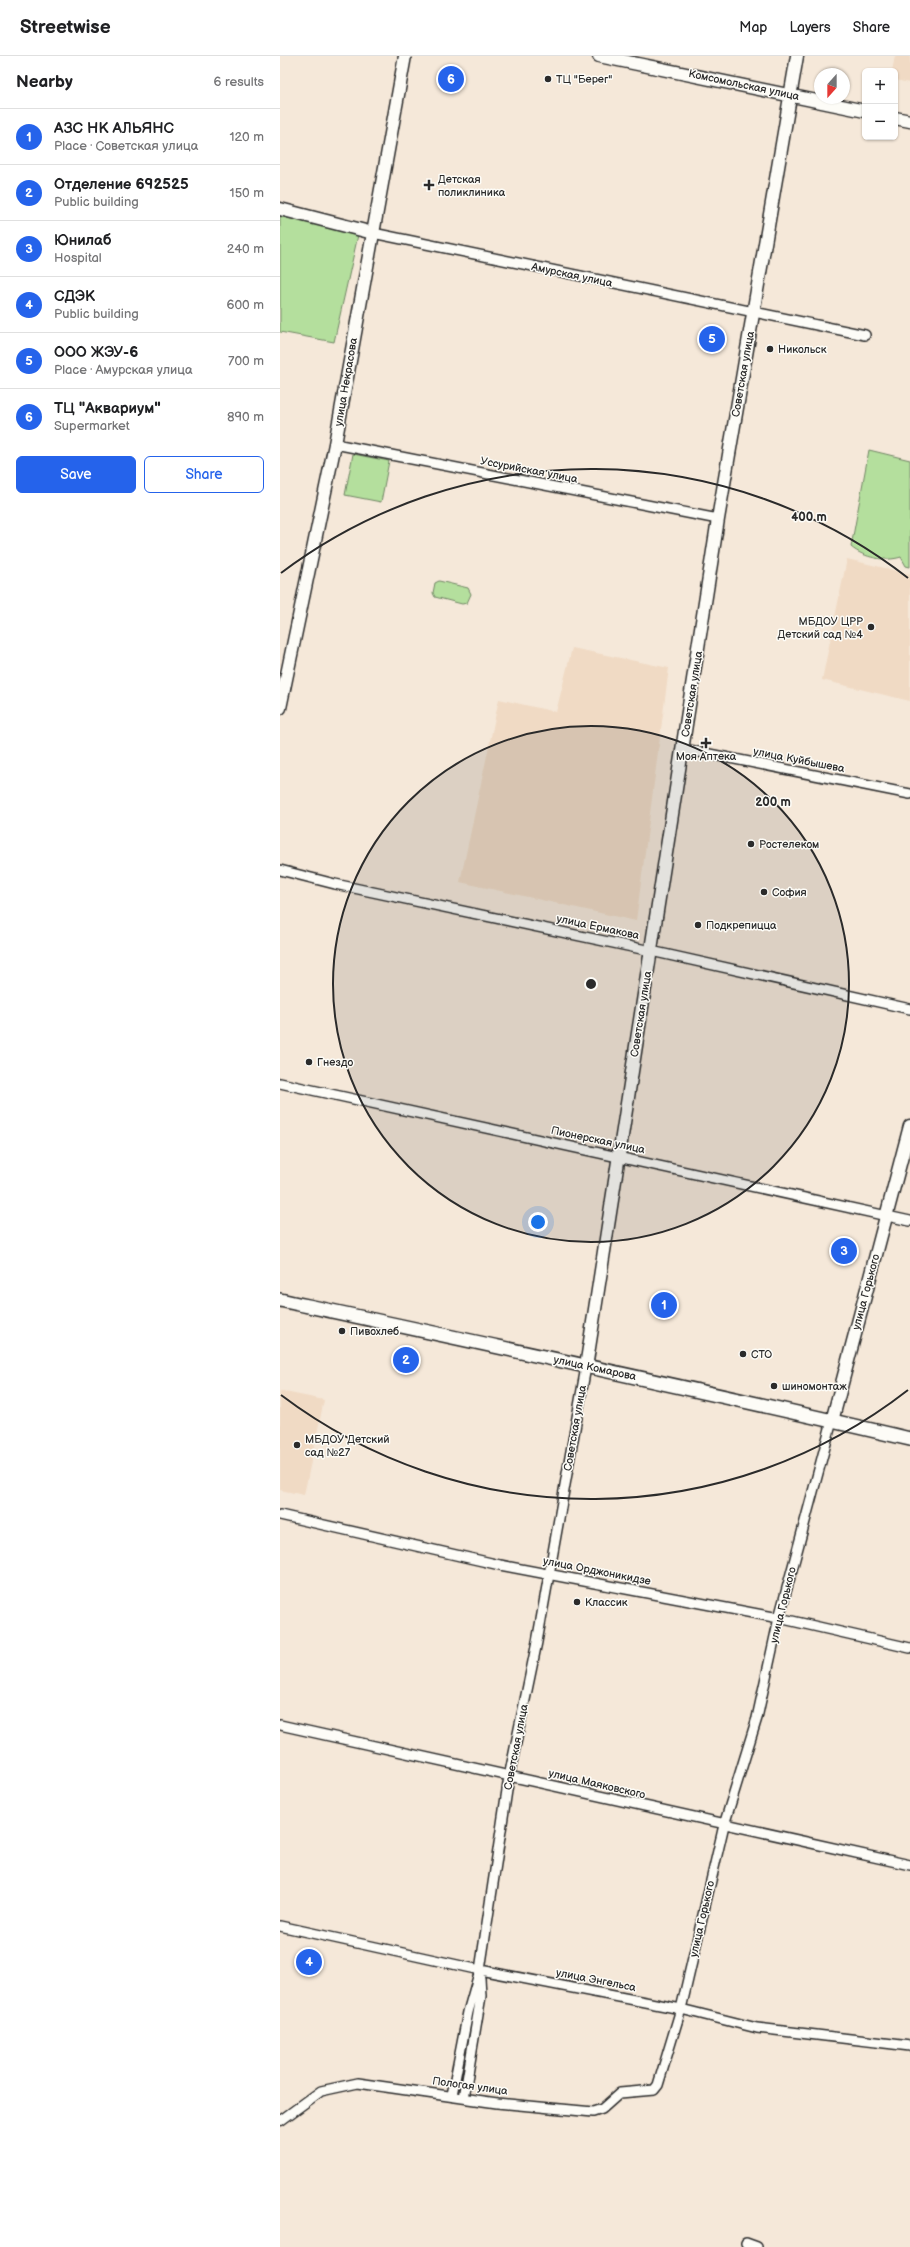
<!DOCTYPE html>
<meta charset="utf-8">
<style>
body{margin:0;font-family:"Balsamiq Sans",sans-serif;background:#f6f6f6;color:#202124}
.controls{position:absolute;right:12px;top:12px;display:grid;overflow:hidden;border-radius:6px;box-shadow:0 1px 3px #0004}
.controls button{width:36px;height:36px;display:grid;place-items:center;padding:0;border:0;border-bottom:1px solid #e0e0e0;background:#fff;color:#202124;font:20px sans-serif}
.compass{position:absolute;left:534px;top:12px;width:36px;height:36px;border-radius:50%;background:#fff;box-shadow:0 1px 3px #0004;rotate:201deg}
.you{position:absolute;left:258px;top:1166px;width:14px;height:14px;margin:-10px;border:3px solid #fff;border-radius:50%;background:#1a73e8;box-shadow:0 0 0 6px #1a73e833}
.badge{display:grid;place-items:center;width:26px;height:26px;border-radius:50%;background:#2563eb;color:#fff;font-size:13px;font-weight:700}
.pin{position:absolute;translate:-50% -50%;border:2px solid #fff;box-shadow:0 1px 4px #0006}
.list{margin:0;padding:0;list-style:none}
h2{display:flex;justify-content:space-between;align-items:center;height:52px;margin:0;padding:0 16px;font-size:17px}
h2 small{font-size:13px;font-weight:400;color:#757577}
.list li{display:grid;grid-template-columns:26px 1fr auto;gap:12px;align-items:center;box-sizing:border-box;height:56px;padding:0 16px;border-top:1px solid #e0e0e0}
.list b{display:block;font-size:15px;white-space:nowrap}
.list p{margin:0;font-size:13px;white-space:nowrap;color:#757577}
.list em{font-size:13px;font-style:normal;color:#757577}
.actions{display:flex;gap:8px;padding:12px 16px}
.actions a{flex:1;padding:9px 0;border:1px solid #2563eb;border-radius:6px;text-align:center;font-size:14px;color:#2563eb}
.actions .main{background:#2563eb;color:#fff}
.map{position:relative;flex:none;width:630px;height:2191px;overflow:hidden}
header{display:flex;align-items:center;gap:24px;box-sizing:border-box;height:56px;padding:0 20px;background:#fff;border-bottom:1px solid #e0e0e0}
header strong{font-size:19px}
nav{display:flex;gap:22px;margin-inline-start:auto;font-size:14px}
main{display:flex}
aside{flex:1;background:#fff}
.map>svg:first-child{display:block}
</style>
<header>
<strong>Streetwise</strong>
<nav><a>Map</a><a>Layers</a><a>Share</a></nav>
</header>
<main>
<aside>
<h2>Nearby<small>6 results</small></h2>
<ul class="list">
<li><span class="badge">1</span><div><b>АЗС НК АЛЬЯНС</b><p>Place · Советская улица</p></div><em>120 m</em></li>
<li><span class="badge">2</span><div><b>Отделение 692525</b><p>Public building</p></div><em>150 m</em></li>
<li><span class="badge">3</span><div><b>Юнилаб</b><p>Hospital</p></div><em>240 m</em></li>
<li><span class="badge">4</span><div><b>СДЭК</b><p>Public building</p></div><em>600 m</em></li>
<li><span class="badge">5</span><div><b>ООО ЖЭУ-6</b><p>Place · Амурская улица</p></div><em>700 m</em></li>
<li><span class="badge">6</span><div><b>ТЦ &quot;Аквариум&quot;</b><p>Supermarket</p></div><em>890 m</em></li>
</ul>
<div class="actions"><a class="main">Save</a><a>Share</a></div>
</aside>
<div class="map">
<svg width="630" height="2191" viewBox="0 0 630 2191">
<rect width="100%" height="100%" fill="#f5e8d9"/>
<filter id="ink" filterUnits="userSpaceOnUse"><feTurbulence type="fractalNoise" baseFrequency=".025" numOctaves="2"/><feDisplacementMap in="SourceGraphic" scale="8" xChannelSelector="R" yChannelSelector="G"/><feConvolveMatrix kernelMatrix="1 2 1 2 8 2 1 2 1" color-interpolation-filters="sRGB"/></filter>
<g filter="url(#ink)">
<path fill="#f0dac4" d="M 615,0 L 630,0 L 630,27 L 615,24 L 615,15 L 612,15 Z
M 567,503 L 630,518 L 630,645 L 542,624 Z
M 292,592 L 389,612 L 356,865 L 180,826 L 219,643 L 276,656 Z
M 0,1335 L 44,1344 L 24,1439 L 0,1434 Z"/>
<path fill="#b4df9d" stroke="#708564" d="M 0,160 L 78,179 L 54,286 L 0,276 Z
M 589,394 L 630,404 L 630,511 L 626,510 L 621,501 C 606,506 584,502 571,491 Z
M 73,398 L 109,405 L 101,446 L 65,439 Z
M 159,525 L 188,532 L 191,538 L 187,547 L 182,548 L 155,541 L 153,537 L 155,527 Z"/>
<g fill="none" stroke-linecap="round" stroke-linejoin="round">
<defs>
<path id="minor" d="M 93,177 L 585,279
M 55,388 L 438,463
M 404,693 L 630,738
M 0,814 L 55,828 L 371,895 L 630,953
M 0,1027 L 630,1165
M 0,1459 L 220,1509 L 499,1562 L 630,1592
M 0,1669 L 630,1809
M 0,1870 L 200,1914 L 401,1953 L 477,1972 L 630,1990
M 172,2039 L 188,1956 L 200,1914 L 229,1721 L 257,1586 L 306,1311
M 184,2042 L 201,1940 L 200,1922
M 0,2065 L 41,2035 L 78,2027 L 217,2047 L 313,2056 L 322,2053 L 340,2037 L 374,2034 L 378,2029 L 401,1953 L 444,1769 L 477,1662 L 499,1562 L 552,1365
M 466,2187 L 477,2191"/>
<path id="major" d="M 319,0 L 585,55
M 615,62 L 630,65
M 0,153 L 93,177
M 0,652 L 55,388 L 125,0
M 306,1311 L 438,463 L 517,0
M 552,1365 L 630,1070"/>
<path id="highway" d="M 0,1244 C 210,1289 421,1334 630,1383"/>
</defs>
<use href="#minor" stroke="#2b2b2b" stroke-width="12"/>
<use href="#major" stroke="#2b2b2b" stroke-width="15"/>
<use href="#highway" stroke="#2b2b2b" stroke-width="16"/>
<use href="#minor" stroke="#fdfcf7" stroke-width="9"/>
<use href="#major" stroke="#fdfcf7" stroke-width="12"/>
<use href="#highway" stroke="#fdfcf7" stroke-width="13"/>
</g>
</g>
<circle cx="311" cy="928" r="258" fill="#2b2b2b" fill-opacity=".12"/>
<g fill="none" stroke="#2b2b2b" stroke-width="2">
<circle cx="311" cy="928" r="258"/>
<path d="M628 1334A515 515 0 0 1 1 1339M1 517A515 515 0 0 1 628 522"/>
</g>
<g fill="#2b2b2b" stroke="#fdfcf7" stroke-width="1.5">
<circle cx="268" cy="23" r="4"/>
<path d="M147 123h4v4h4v4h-4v4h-4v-4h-4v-4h4z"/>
<circle cx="490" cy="293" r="4"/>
<circle cx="591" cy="571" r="4"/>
<path d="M424 681h4v4h4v4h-4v4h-4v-4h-4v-4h4z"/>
<circle cx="471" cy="788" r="4"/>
<circle cx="484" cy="836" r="4"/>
<circle cx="418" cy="869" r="4"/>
<circle cx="29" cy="1006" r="4"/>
<circle cx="62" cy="1275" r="4"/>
<circle cx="463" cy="1298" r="4"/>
<circle cx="494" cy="1330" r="4"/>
<circle cx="17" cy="1389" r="4"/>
<circle cx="297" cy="1546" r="4"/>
</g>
<g text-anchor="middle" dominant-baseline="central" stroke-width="3" stroke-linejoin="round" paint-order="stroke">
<g font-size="11" fill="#2b2b2b" stroke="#fdfcf7" text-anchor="start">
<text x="276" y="23">ТЦ "Берег"</text>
<text x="158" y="123">Детская<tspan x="158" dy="13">поликлиника</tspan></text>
<text x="498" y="293">Никольск</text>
<text x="583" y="565" text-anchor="end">МБДОУ ЦРР<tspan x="583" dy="13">Детский сад №4</tspan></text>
<text x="426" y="700" text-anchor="middle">Моя Аптека</text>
<text x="479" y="788">Ростелеком</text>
<text x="492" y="836">София</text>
<text x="426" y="869">Подкрепицца</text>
<text x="37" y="1006">Гнездо</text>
<text x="70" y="1275">Пивохлеб</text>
<text x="471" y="1298">СТО</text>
<text x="502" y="1330">шиномонтаж</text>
<text x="25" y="1383">МБДОУ Детский<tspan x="25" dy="13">сад №27</tspan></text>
<text x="305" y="1546">Классик</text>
</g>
<g font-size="11" fill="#2b2b2b" stroke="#fdfcf7">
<text transform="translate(464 29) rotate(12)">Комсомольская улица</text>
<text transform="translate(292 219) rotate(12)">Амурская улица</text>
<text transform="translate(463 318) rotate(-80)">Советская улица</text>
<text transform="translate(66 326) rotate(-80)">улица Некрасова</text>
<text transform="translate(249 414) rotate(11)">Уссурийская улица</text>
<text transform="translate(412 638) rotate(-81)">Советская улица</text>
<text transform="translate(519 704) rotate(11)">улица Куйбышева</text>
<text transform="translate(318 871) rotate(12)">улица Ермакова</text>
<text transform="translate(361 958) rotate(-81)">Советская улица</text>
<text transform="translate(318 1084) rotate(12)">Пионерская улица</text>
<text transform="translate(586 1236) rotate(-75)">улица Горького</text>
<text transform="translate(315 1312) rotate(12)">улица Комарова</text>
<text transform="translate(295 1372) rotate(-80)">Советская улица</text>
<text transform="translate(317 1515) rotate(11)">улица Орджоникидзе</text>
<text transform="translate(503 1549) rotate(-76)">улица Горького</text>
<text transform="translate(236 1691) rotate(-79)">Советская улица</text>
<text transform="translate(317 1728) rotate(13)">улица Маяковского</text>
<text transform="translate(422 1863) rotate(-77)">улица Горького</text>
<text transform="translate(316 1924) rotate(11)">улица Энгельса</text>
<text transform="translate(190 2030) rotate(8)">Пологая улица</text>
</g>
</g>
<circle cx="311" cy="928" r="6" fill="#2b2b2b" stroke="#fdfcf7" stroke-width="2"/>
<g font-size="12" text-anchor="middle" font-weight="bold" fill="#2b2b2b" stroke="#fdfcf7" stroke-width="3" stroke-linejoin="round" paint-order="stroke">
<text x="529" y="465">400 m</text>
<text x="493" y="750">200 m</text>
</g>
</svg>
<div class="controls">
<button>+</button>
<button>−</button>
</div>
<svg class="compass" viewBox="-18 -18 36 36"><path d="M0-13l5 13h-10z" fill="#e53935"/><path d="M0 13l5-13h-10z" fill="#757577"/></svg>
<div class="you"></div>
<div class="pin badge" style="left:384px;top:1249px">1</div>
<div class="pin badge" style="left:126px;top:1304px">2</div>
<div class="pin badge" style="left:564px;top:1195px">3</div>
<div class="pin badge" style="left:29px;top:1906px">4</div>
<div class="pin badge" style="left:432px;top:283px">5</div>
<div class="pin badge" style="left:171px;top:23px">6</div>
</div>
</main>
